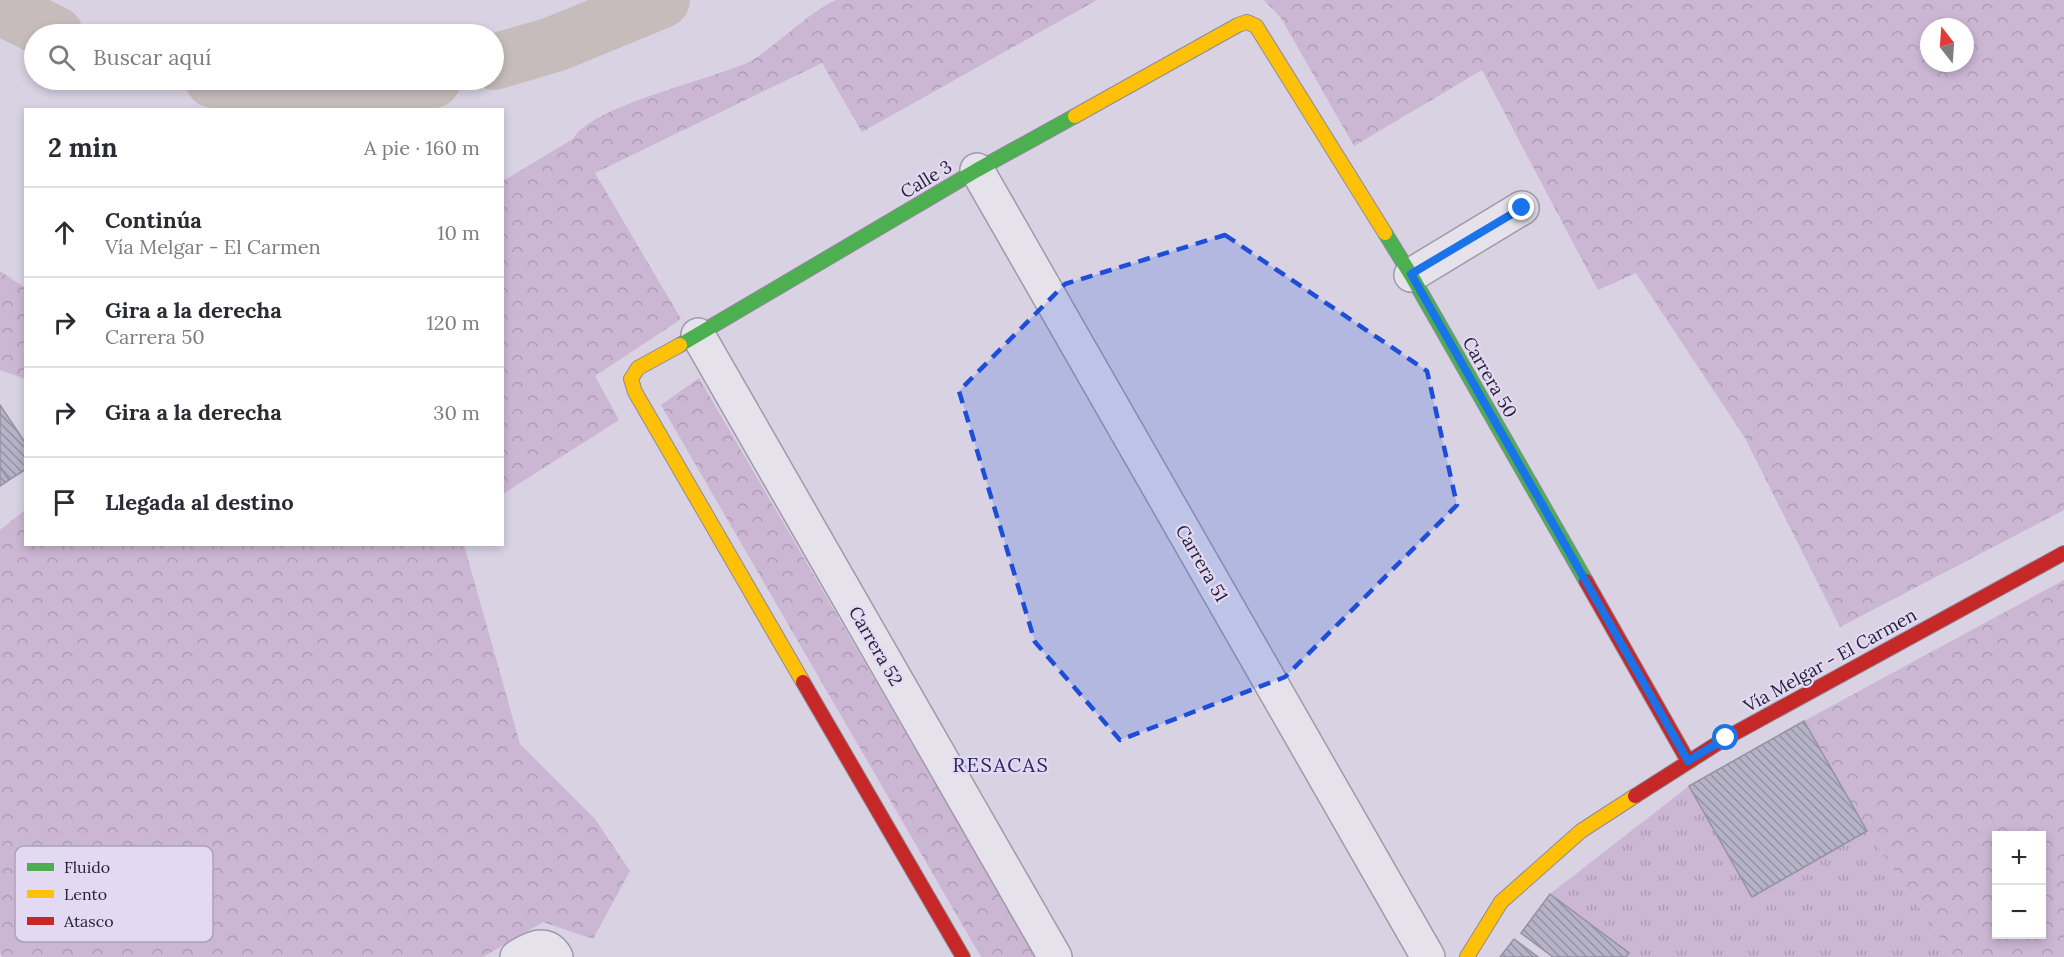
<!DOCTYPE html>
<html lang="es">
<meta charset="utf-8">
<style>
body{margin:0;font-family:Lora,serif;background:#f7f7f7;color:#2b2b33}
.controls{position:absolute;right:18px;bottom:18px;display:grid;overflow:hidden;border-radius:0px;box-shadow:0 3px 9px #0003}
.controls button{width:54px;height:54px;display:grid;place-items:center;padding:0;border:0;border-bottom:2px solid #e1e1e2;background:#fff;color:#2b2b33;font:30px sans-serif}
.compass{position:absolute;left:1920px;top:18px;width:54px;height:54px;border-radius:50%;background:#fff;box-shadow:0 3px 9px #0003;rotate:343deg}
.stop{position:absolute;width:18px;height:18px;margin:-14px;border:4px solid #1a73e8;border-radius:50%;background:#fff}
.stop.end{background:#1a73e8;border-color:#fff;box-shadow:0 2px 6px #0008}
.list{margin:0;padding:0;list-style:none}
h2{display:flex;justify-content:space-between;align-items:center;height:78px;margin:0;padding:0 24px;font-size:26px}
h2 small{font-size:20px;font-weight:400;color:#7c7c81}
.list li{display:grid;grid-template-columns:39px 1fr auto;gap:18px;align-items:center;box-sizing:border-box;height:90px;padding:0 24px;border-top:2px solid #e1e1e2}
.list b{display:block;font-size:22px;white-space:nowrap}
.list p{margin:0;font-size:20px;white-space:nowrap;color:#7c7c81}
.list em{font-size:20px;font-style:normal;color:#7c7c81}
.icon{flex:none;width:33px;height:33px;fill:none;stroke:currentColor;stroke-width:2;stroke-linecap:round;stroke-linejoin:round}
.map{position:relative;flex:none;width:2064px;height:957px;overflow:hidden}
.search{position:absolute;background:#fff;box-shadow:0 3px 9px #0003;left:24px;top:24px;width:480px;height:66px;display:flex;align-items:center;gap:15px;box-sizing:border-box;padding:0 21px;border-radius:33px;color:#7c7c81;font-size:22px}
.panel{position:absolute;background:#fff;box-shadow:0 3px 9px #0003;left:24px;top:108px;width:480px;height:438px;border-radius:0px}
.map>svg:first-child{display:block}
</style>
<div class="map">
<svg width="2064" height="957" viewBox="0 0 2064 957">
<defs>
<pattern id="grass-tufts" width="24" height="20" patternUnits="userSpaceOnUse" patternTransform="scale(1.5)"><rect width="24" height="20" fill="#cbb6d4"/><path d="M3 7l-1-3M5 7V3M7 7l1-3M15 17l-1-3M17 17v-4M19 17l1-3" fill="none" stroke="#ae9cb7"/></pattern>
<pattern id="forest-crowns" width="20" height="18" patternUnits="userSpaceOnUse" patternTransform="scale(1.5)"><rect width="20" height="18" fill="#cbb6d4"/><path d="M2 6a3 3 0 1 1 6 0M12 15a3 3 0 1 1 6 0" fill="none" stroke="#ae9cb7"/></pattern>
<pattern id="building-back-hatch" width="6" height="6" patternUnits="userSpaceOnUse" patternTransform="scale(1.5)"><rect width="6" height="6" fill="#b6b3c7"/><path d="M-1 5l2 2M0 0l6 6M5-1l2 2" fill="none" stroke="#9491a3"/></pattern>
</defs>
<rect width="100%" height="100%" fill="#d8d2e3"/>
<path fill="url(#grass-tufts)" d="M 1689,786 L 1752,896 L 1867,831 L 1953,957 L 1626,957 L 1629,953 L 1550,894 Z"/>
<path fill="url(#forest-crowns)" fill-rule="evenodd" d="M 836,0 L 1097,0 L 862,132 L 822,63 L 595,173 L 681,319 L 595,376 L 619,420 L 503,494 L 503,181 L 573,139 C 592,105 712,80 751,61 C 759,57 766,50 773,45 C 793,30 813,11 836,0 Z
M 1264,0 L 2064,0 L 2064,510 L 1840,627 L 1745,438 L 1636,273 L 1598,290 L 1482,70 L 1354,146 L 1281,18 ZM 1929,27 L 1965,27 L 1965,63 L 1929,63 Z
M 0,271 L 25,288 L 25,379 L 0,370 Z
M 699,378 L 1036,957 L 981,957 L 661,405 Z
M 25,510 L 26,544 L 464,545 L 520,744 L 595,819 L 630,871 L 593,939 L 543,922 L 483,957 L 2,957 L 0,953 L 0,530 Z
M 2064,580 L 2064,957 L 1953,957 L 1867,831 L 1804,721 ZM 1996,836 L 2042,836 L 2042,934 L 1996,934 Z"/>
<g fill="none" stroke-linecap="round" stroke-linejoin="round">
<path stroke="#c6bcbb" stroke-width="56" d="M 0,7 L 55,34
M 494,62 L 555,44 L 662,0
M 213,80 L 321,100 L 391,92 L 433,80"/>
</g>
<path fill="url(#building-back-hatch)" stroke="#9491a3" stroke-width="1.5" d="M 0,405 L 26,444 L 26,469 L 9,480 L 0,466 Z
M 0,467 L 9,480 L 0,486 Z
M 1804,721 L 1867,831 L 1752,897 L 1689,786 Z
M 1550,894 L 1629,953 L 1626,957 L 1553,957 L 1521,933 Z
M 1514,939 L 1538,957 L 1500,957 Z"/>
<g fill="none" stroke-linecap="round" stroke-linejoin="round">
<defs>
<path id="street" d="M 977,170 L 1428,957
M 1411,275 L 1522,208
M 698,335 L 1055,957
M 517,957 C 530,949 546,939 556,957"/>
<path id="fast" d="M 1385,233 L 1411,275 L 1586,581
M 680,345 L 977,170 L 1075,116"/>
<path id="slow" d="M 1075,116 L 1238,25 L 1247,22 L 1256,26 L 1385,233
M 680,345 L 638,368 L 631,379 L 635,392 L 803,682
M 1467,957 L 1501,902 L 1581,831 L 1635,796"/>
<path id="jam" d="M 1586,581 L 1688,761
M 803,682 L 963,957
M 1635,796 L 1726,738 L 2064,553"/>
</defs>
<use href="#street" stroke="#9e9aa9" stroke-width="36"/>
<use href="#fast" stroke="#8e8a99" stroke-width="16"/>
<use href="#slow" stroke="#8e8a99" stroke-width="16"/>
<use href="#jam" stroke="#8e8a99" stroke-width="16"/>
<use href="#street" stroke="#e6e2ec" stroke-width="33"/>
<use href="#fast" stroke="#4caf50" stroke-width="14"/>
<use href="#slow" stroke="#ffc107" stroke-width="14"/>
<use href="#jam" stroke="#c62828" stroke-width="14"/>
</g>
<g fill="none" stroke-linecap="round" stroke-linejoin="round">
<path stroke="#1a73e8" stroke-width="8" d="M 1522,208 L 1411,274 L 1688,761 L 1726,738"/>
</g>
<path fill="#1d4ed8" fill-opacity="0.2" stroke="#1d4ed8" stroke-width="4.5" stroke-dasharray="12 8" stroke-linejoin="round" d="M 1225,235 L 1427,371 L 1457,505 L 1285,677 L 1120,740 L 1035,642 L 959,391 L 1065,284 Z"/>
<g text-anchor="middle" dominant-baseline="central" stroke-width="4.5" stroke-linejoin="round" paint-order="stroke">
<g font-size="18" fill="#262238" stroke="#e3d9f3">
<text transform="translate(926 179) rotate(-31)">Calle 3</text>
<text transform="translate(1490 377) rotate(60)">Carrera 50</text>
<text transform="translate(1202 563) rotate(60)">Carrera 51</text>
<text transform="translate(876 646) rotate(60)">Carrera 52</text>
<text transform="translate(1830 660) rotate(-29)">Vía Melgar - El Carmen</text>
</g>
<g font-size="20" letter-spacing="1.5" fill="#262c60" stroke="#e3d9f3">
<text x="1001" y="764">RESACAS</text>
</g>
</g>
<rect x="15" y="846" width="198" height="96" rx="9" fill="#e3d9f3" stroke="#aaa2bb" stroke-width="1.5"/>
<rect x="27" y="863" width="27" height="8" fill="#4caf50"/>
<rect x="27" y="890" width="27" height="8" fill="#ffc107"/>
<rect x="27" y="917" width="27" height="8" fill="#c62828"/>
<g font-size="16" fill="#262238">
<text x="64" y="873">Fluido</text>
<text x="64" y="900">Lento</text>
<text x="64" y="927">Atasco</text>
</g>
</svg>
<div class="controls">
<button>+</button>
<button>−</button>
</div>
<svg class="compass" viewBox="-18 -18 36 36"><path d="M0-13l5 13h-10z" fill="#e53935"/><path d="M0 13l5-13h-10z" fill="#7c7c81"/></svg>
<div class="stop" style="left:1726px;top:738px"></div>
<div class="stop end" style="left:1522px;top:208px"></div>
<div class="search"><svg class="icon" aria-label="search" viewBox="0 0 24 24"><circle cx="10" cy="10" r="6"/><path d="M15 15l6 6"/></svg>Buscar aquí</div>
<section class="panel">
<h2>2 min<small>A pie · 160 m</small></h2>
<ul class="list">
<li><svg class="icon" aria-label="ahead" viewBox="0 0 24 24"><path d="M12 20V5M6 11l6-6 6 6"/></svg><div><b>Continúa</b><p>Vía Melgar - El Carmen</p></div><em>10 m</em></li>
<li><svg class="icon" aria-label="right" viewBox="0 0 24 24"><path d="M7 20v-9h11M14 6l5 5-5 5"/></svg><div><b>Gira a la derecha</b><p>Carrera 50</p></div><em>120 m</em></li>
<li><svg class="icon" aria-label="right" viewBox="0 0 24 24"><path d="M7 20v-9h11M14 6l5 5-5 5"/></svg><div><b>Gira a la derecha</b></div><em>30 m</em></li>
<li><svg class="icon" aria-label="arrive" viewBox="0 0 24 24"><path d="M6 21V4h12l-3 4 3 4H6"/></svg><div><b>Llegada al destino</b></div></li>
</ul>
</section>
</div>
